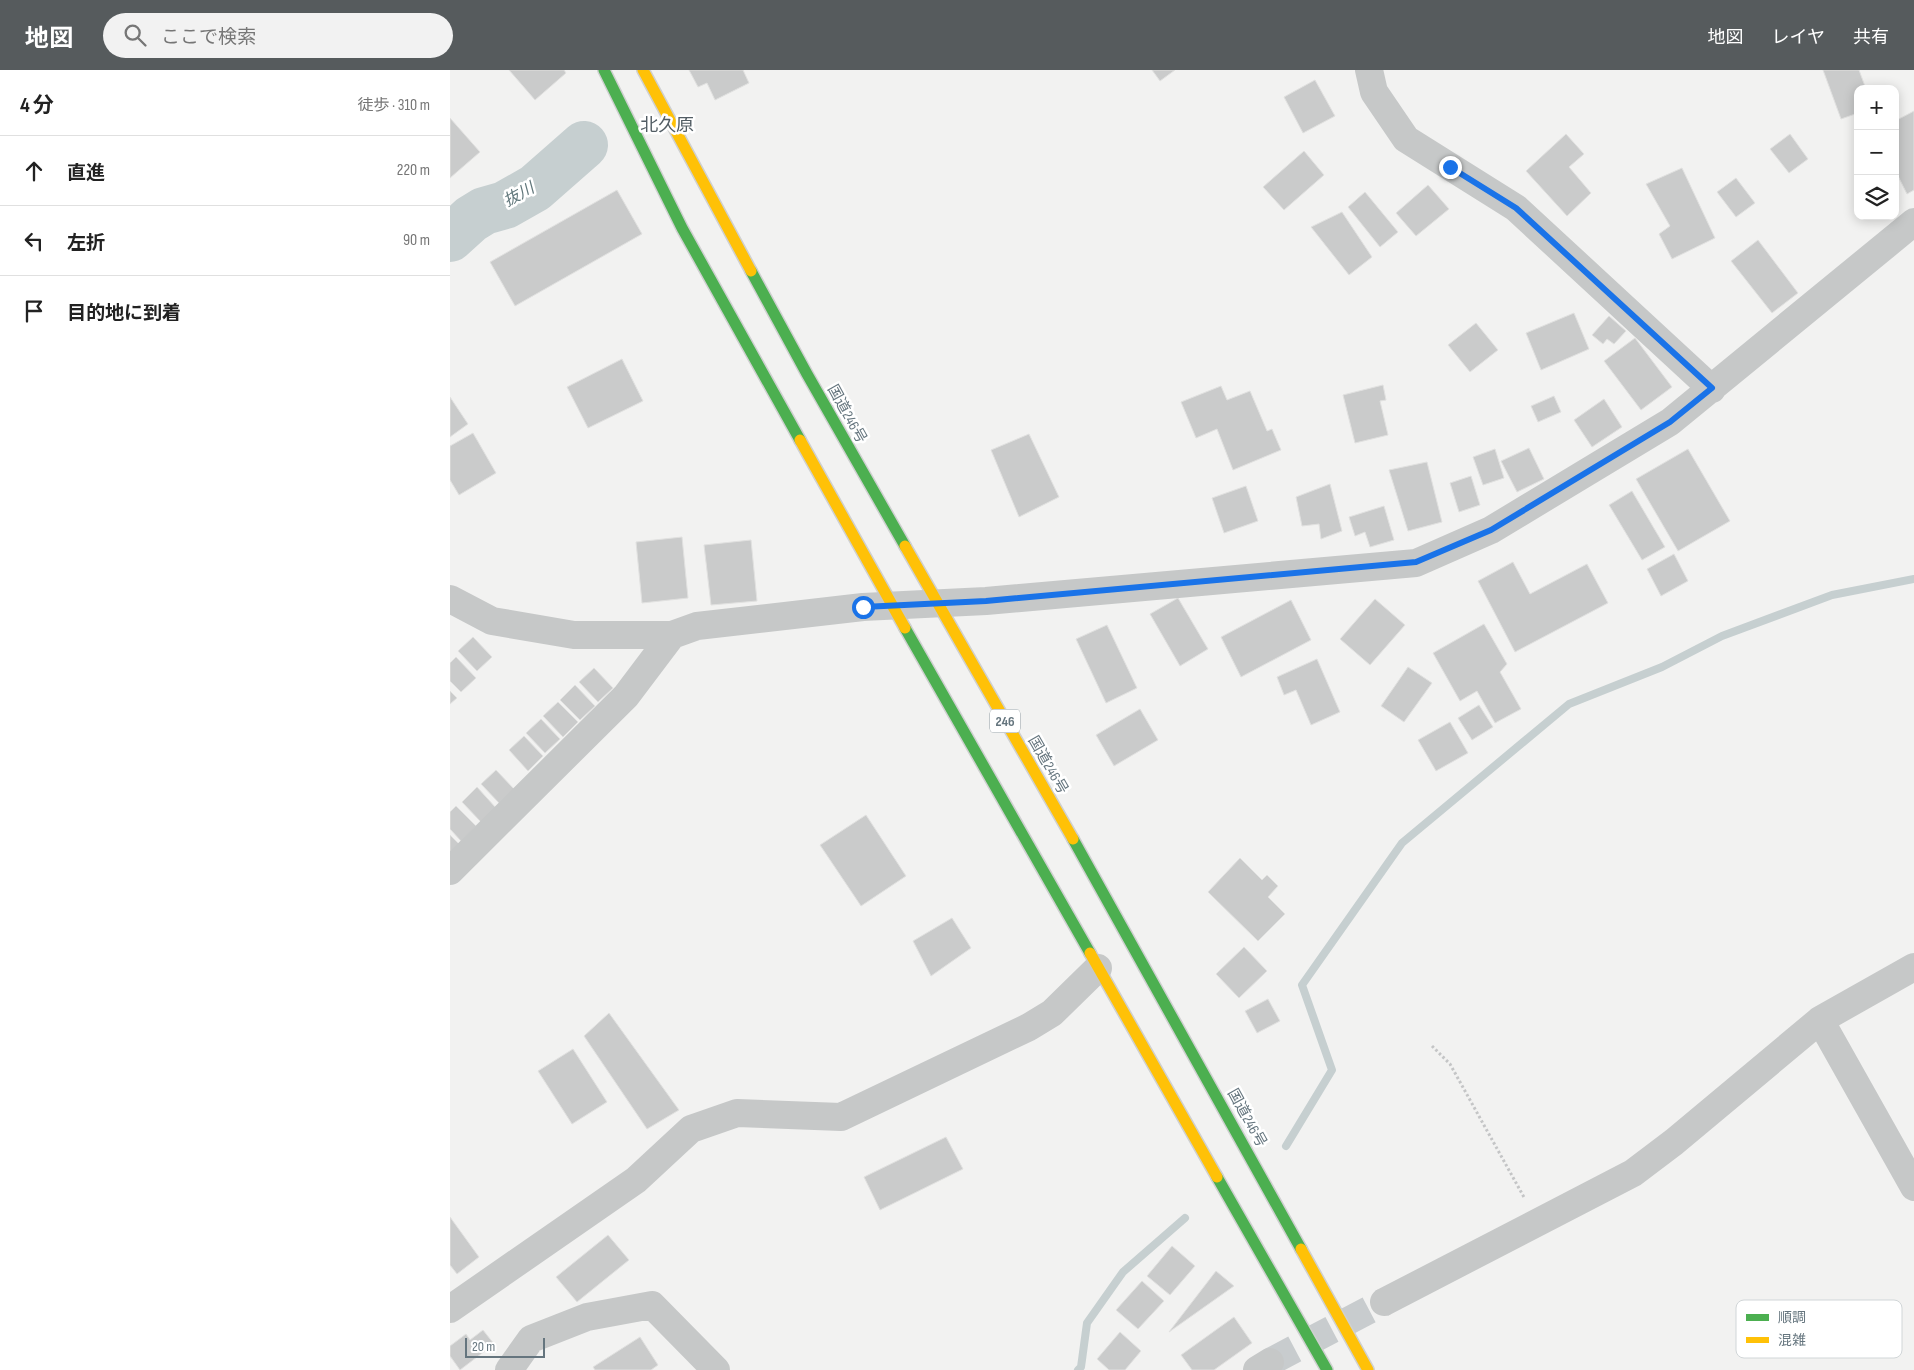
<!DOCTYPE html>
<html lang="ja">
<meta charset="utf-8">
<style>
body{margin:0;font-family:"Sofia Sans Condensed","Noto Sans JP",sans-serif;background:#f2f2f2;color:#222}
.controls{position:absolute;right:15px;top:15px;display:grid;overflow:hidden;border-radius:10px;box-shadow:0 2px 12px #0003}
.controls button{width:45px;height:45px;display:grid;place-items:center;padding:0;border:0;border-bottom:1px solid #e0e0e0;background:#fff;color:#222;font:25px sans-serif}
.scale{position:absolute;left:15px;bottom:12px;width:80px;box-sizing:border-box;padding-left:5px;border:2px solid #65757e;border-top:0;font-size:14px;line-height:18px;white-space:nowrap;color:#65757e;-webkit-text-stroke:4px #fff;paint-order:stroke}
.stop{position:absolute;width:15px;height:15px;margin:-11px;border:4px solid #1a73e8;border-radius:50%;background:#fff}
.stop.end{background:#1a73e8;border-color:#fff;box-shadow:0 1px 5px #0008}
.list{margin:0;padding:0;list-style:none}
h2{display:flex;justify-content:space-between;align-items:center;height:65px;margin:0;padding:0 20px;font-size:21px}
h2 small{font-size:16px;font-weight:400;color:#767676}
.list li{display:grid;grid-template-columns:32px 1fr auto;gap:15px;align-items:center;box-sizing:border-box;height:70px;padding:0 20px;border-top:1px solid #e0e0e0}
.list b{display:block;font-size:19px;white-space:nowrap}
.list em{font-size:16px;font-style:normal;color:#767676}
.icon{flex:none;width:28px;height:28px;fill:none;stroke:currentColor;stroke-width:2;stroke-linecap:round;stroke-linejoin:round}
.map{position:relative;flex:none;width:1464px;height:1300px;overflow:hidden}
header{display:flex;align-items:center;gap:30px;box-sizing:border-box;height:70px;padding:0 25px;background:#565b5d;color:#fff}
header strong{font-size:24px}
nav{display:flex;gap:28px;margin-inline-start:auto;font-size:18px}
.search{width:350px;height:45px;background:#f2f2f2;display:flex;align-items:center;gap:12px;box-sizing:border-box;padding:0 18px;border-radius:28px;color:#767676;font-size:19px}
main{display:flex}
aside{flex:1;background:#fff}
.map>svg:first-child{display:block}
</style>
<header>
<strong>地図</strong>
<div class="search"><svg class="icon" aria-label="search" viewBox="0 0 24 24"><circle cx="10" cy="10" r="6"/><path d="M15 15l6 6"/></svg>ここで検索</div>
<nav><a>地図</a><a>レイヤ</a><a>共有</a></nav>
</header>
<main>
<aside>
<h2>4 分<small>徒歩 · 310 m</small></h2>
<ul class="list">
<li><svg class="icon" aria-label="ahead" viewBox="0 0 24 24"><path d="M12 20V5M6 11l6-6 6 6"/></svg><div><b>直進</b></div><em>220 m</em></li>
<li><svg class="icon" aria-label="left" viewBox="0 0 24 24"><path d="M17 20v-9H6M10 6l-5 5 5 5"/></svg><div><b>左折</b></div><em>90 m</em></li>
<li><svg class="icon" aria-label="arrive" viewBox="0 0 24 24"><path d="M6 21V4h12l-3 4 3 4H6"/></svg><div><b>目的地に到着</b></div></li>
</ul>
</aside>
<div class="map">
<svg width="1464" height="1300" viewBox="0 0 1464 1300">
<rect width="100%" height="100%" fill="#f2f2f1"/>
<g fill="none" stroke-linecap="round" stroke-linejoin="round">
<path stroke="#c6cfd0" stroke-width="8" d="M 836,1076 L 882,1000 L 852,915 L 952,773 L 1119,634 L 1212,597 L 1272,566 L 1382,525 L 1464,509
M 628,1300 L 631,1297 L 637,1253 L 673,1202 L 735,1148"/>
<path stroke="#c6cfd0" stroke-width="48" d="M 0,168 L 21,149 L 34,141 L 55,135 L 85,118 L 134,75"/>
</g>
<path fill="#cacbcb" stroke="#e1e1e0" d="M 59,0 L 114,0 L 116,3 L 85,30 Z
M 239,0 L 293,0 L 299,13 L 265,30 L 257,13 L 248,17 Z
M 702,0 L 725,0 L 710,11 Z
M 1373,0 L 1409,0 L 1416,19 L 1408,19 L 1408,43 L 1391,49 Z
M 865,10 L 885,46 L 853,63 L 834,27 Z
M 1464,41 L 1464,120 L 1457,124 L 1445,100 L 1445,51 Z
M 0,48 L 30,82 L 0,108 Z
M 1116,64 L 1134,84 L 1119,97 L 1141,123 L 1117,146 L 1076,101 Z
M 1340,64 L 1358,89 L 1339,103 L 1320,79 Z
M 854,81 L 874,105 L 834,140 L 813,117 Z
M 1232,98 L 1265,168 L 1222,189 L 1209,164 L 1220,156 L 1196,114 Z
M 1286,108 L 1305,133 L 1286,147 L 1267,122 Z
M 978,115 L 999,139 L 966,166 L 946,143 Z
M 167,120 L 192,164 L 65,236 L 40,192 Z
M 915,122 L 948,162 L 930,177 L 898,137 Z
M 892,142 L 922,187 L 899,205 L 861,157 Z
M 1308,170 L 1348,223 L 1322,243 L 1281,191 Z
M 1124,243 L 1139,279 L 1091,300 L 1076,263 Z
M 1159,246 L 1176,261 L 1164,274 L 1157,269 L 1153,274 L 1142,265 Z
M 1026,253 L 1048,280 L 1020,302 L 998,275 Z
M 1185,268 L 1222,317 L 1191,340 L 1154,291 Z
M 172,289 L 193,331 L 138,358 L 117,317 Z
M 933,315 L 936,330 L 930,331 L 938,365 L 905,373 L 893,325 Z
M 771,316 L 777,330 L 800,321 L 817,361 L 822,359 L 831,380 L 783,400 L 767,359 L 746,368 L 731,332 Z
M 1104,326 L 1111,342 L 1088,352 L 1081,336 Z
M 0,327 L 18,354 L 0,367 Z
M 1154,329 L 1172,357 L 1142,377 L 1124,350 Z
M 23,363 L 46,403 L 9,425 L 0,410 L 0,376 Z
M 579,364 L 609,427 L 569,447 L 541,380 Z
M 1079,378 L 1094,409 L 1067,422 L 1051,391 Z
M 1045,379 L 1054,408 L 1033,415 L 1023,387 Z
M 1238,379 L 1280,451 L 1228,481 L 1186,409 Z
M 977,392 L 992,452 L 958,461 L 939,400 Z
M 1021,406 L 1030,435 L 1009,442 L 1000,413 Z
M 880,414 L 892,461 L 871,469 L 869,454 L 852,456 L 846,427 Z
M 796,416 L 808,451 L 774,463 L 762,428 Z
M 1182,421 L 1215,477 L 1192,490 L 1159,435 Z
M 934,436 L 944,470 L 920,477 L 915,462 L 905,466 L 899,447 Z
M 232,467 L 238,528 L 192,533 L 186,472 Z
M 301,470 L 307,531 L 261,535 L 254,475 Z
M 1224,484 L 1238,511 L 1211,526 L 1197,499 Z
M 1063,492 L 1080,524 L 1137,494 L 1158,533 L 1065,582 L 1028,511 Z
M 728,528 L 758,579 L 730,596 L 700,544 Z
M 925,529 L 955,555 L 920,595 L 890,569 Z
M 841,530 L 861,570 L 791,607 L 771,567 Z
M 1034,554 L 1057,594 L 1050,602 L 1071,639 L 1045,653 L 1027,621 L 1010,631 L 983,583 Z
M 657,555 L 687,618 L 656,633 L 626,569 Z
M 23,567 L 42,587 L 27,601 L 8,581 Z
M 6,587 L 26,608 L 11,622 L 0,611 L 0,593 Z
M 867,589 L 890,642 L 861,655 L 846,620 L 834,625 L 827,607 Z
M 958,597 L 982,613 L 954,652 L 931,636 Z
M 144,598 L 163,618 L 148,632 L 129,612 Z
M 125,615 L 145,636 L 130,650 L 110,630 Z
M 0,621 L 7,628 L 0,634 Z
M 108,632 L 128,652 L 113,667 L 93,646 Z
M 1029,635 L 1043,657 L 1022,670 L 1008,648 Z
M 690,639 L 708,670 L 664,696 L 646,665 Z
M 91,649 L 110,669 L 95,683 L 76,663 Z
M 1000,652 L 1018,683 L 986,701 L 968,670 Z
M 74,666 L 93,686 L 78,701 L 59,680 Z
M 46,700 L 65,720 L 50,734 L 31,714 Z
M 27,717 L 46,738 L 31,752 L 12,732 Z
M 6,736 L 26,756 L 11,771 L 0,759 L 0,742 Z
M 416,745 L 456,806 L 411,836 L 370,775 Z
M 0,765 L 9,774 L 0,782 Z
M 790,788 L 812,810 L 817,805 L 828,816 L 818,827 L 835,844 L 808,871 L 758,822 Z
M 502,848 L 521,878 L 481,906 L 463,871 Z
M 794,877 L 817,901 L 789,928 L 766,904 Z
M 818,929 L 830,951 L 807,963 L 795,941 Z
M 159,943 L 229,1040 L 197,1059 L 134,966 Z
M 123,979 L 157,1032 L 122,1054 L 88,1001 Z
M 496,1067 L 513,1099 L 430,1140 L 414,1107 Z
M 0,1147 L 29,1187 L 7,1204 L 0,1195 Z
M 158,1165 L 179,1190 L 127,1232 L 106,1207 Z
M 722,1176 L 745,1196 L 720,1225 L 697,1206 Z
M 766,1201 L 784,1216 L 719,1262 Z
M 692,1211 L 714,1231 L 688,1259 L 666,1240 Z
M 784,1247 L 802,1273 L 764,1300 L 742,1300 L 731,1285 Z
M 33,1260 L 44,1274 L 10,1300 L 0,1286 L 0,1276 L 16,1264 L 20,1270 Z
M 670,1262 L 691,1281 L 675,1300 L 659,1300 L 647,1289 Z
M 190,1267 L 208,1295 L 201,1300 L 145,1300 L 143,1297 Z"/>
<g fill="none" stroke-linecap="round" stroke-linejoin="round">
<path stroke="#c8ccce" stroke-width="28" stroke-dasharray="28 14" stroke-linecap="butt" d="M 820,1292 L 934,1232"/>
<defs>
<path id="fast" d="M 154,0 L 232,158 L 350,370
M 301,201 L 357,304 L 455,476
M 455,558 L 640,883
M 623,769 L 851,1179
M 767,1107 L 877,1300"/>
<path id="slow" d="M 193,0 L 301,201
M 350,370 L 455,558
M 455,476 L 623,769
M 640,883 L 767,1107
M 851,1179 L 918,1300"/>
</defs>
<use href="#fast" stroke="#cfd0d0" stroke-width="14"/>
<use href="#slow" stroke="#cfd0d0" stroke-width="14"/>
<path stroke="#c4c5c6" stroke-width="3" stroke-dasharray="2.5 2.5" stroke-linecap="butt" d="M 982,976 L 1000,994 L 1075,1129"/>
<path stroke="#c6c8c8" stroke-width="28" d="M 919,0 L 924,22 L 956,69 L 1066,138 L 1262,319
M 0,529 L 42,551 L 124,565 L 222,565 L 247,556 L 413,537 L 536,531 L 966,493 L 1041,460 L 1220,352 L 1464,152
M 0,801 L 176,626 L 222,565
M 1370,950 L 1464,1117
M 934,1232 L 1183,1103 L 1224,1072 L 1370,950 L 1464,897
M 0,1239 L 186,1110 L 241,1059 L 287,1043 L 391,1047 L 579,957 L 602,943 L 648,898
M 59,1300 L 81,1269 L 137,1247 L 202,1235 L 266,1300
M 807,1300 L 820,1292"/>
<use href="#fast" stroke="#4caf50" stroke-width="11"/>
<use href="#slow" stroke="#ffc107" stroke-width="11"/>
</g>
<g fill="none" stroke-linecap="round" stroke-linejoin="round">
<path stroke="#1a73e8" stroke-width="6" d="M 413,537 L 536,531 L 966,492 L 1041,460 L 1220,352 L 1262,318 L 1066,138 L 1000,97"/>
</g>
<g text-anchor="middle" dominant-baseline="central" stroke-width="5" stroke-linejoin="round" paint-order="stroke">
<rect fill="#fff" stroke="#939ea5" stroke-width="1" x="540" y="639.5" width="30" height="23" rx="4"/>
<g font-size="14" font-weight="bold" fill="#65757e">
<text x="555" y="651">246</text>
</g>
<g font-size="15" fill="#65757e" stroke="#fff">
<text transform="translate(397 344) rotate(61)">国道246号</text>
<text transform="translate(598 695) rotate(60)">国道246号</text>
<text transform="translate(797 1048) rotate(61)">国道246号</text>
</g>
<g font-size="16" font-style="italic" fill="#61777b" stroke="#fff">
<text transform="translate(69 125) rotate(-29)">抜川</text>
</g>
<g font-size="18" fill="#525d64" stroke="#fff">
<text x="217" y="55">北久原</text>
</g>
</g>
<rect x="1286" y="1230" width="166" height="58" rx="8" fill="#fff" stroke="#d1d6d8" stroke-width="1"/>
<rect x="1296" y="1244" width="23" height="7" fill="#4caf50"/>
<rect x="1296" y="1267" width="23" height="6" fill="#ffc107"/>
<g font-size="14" fill="#65757e">
<text x="1328" y="1252">順調</text>
<text x="1328" y="1275">混雑</text>
</g>
</svg>
<div class="controls">
<button>+</button>
<button>−</button>
<button><svg class="icon" aria-label="layers" viewBox="0 0 24 24"><path d="M12 4l9 5-9 5-9-5zM3 14l9 5 9-5"/></svg></button>
</div>
<div class="scale">20 m</div>
<div class="stop" style="left:413px;top:537px"></div>
<div class="stop end" style="left:1000px;top:97px"></div>
</div>
</main>
